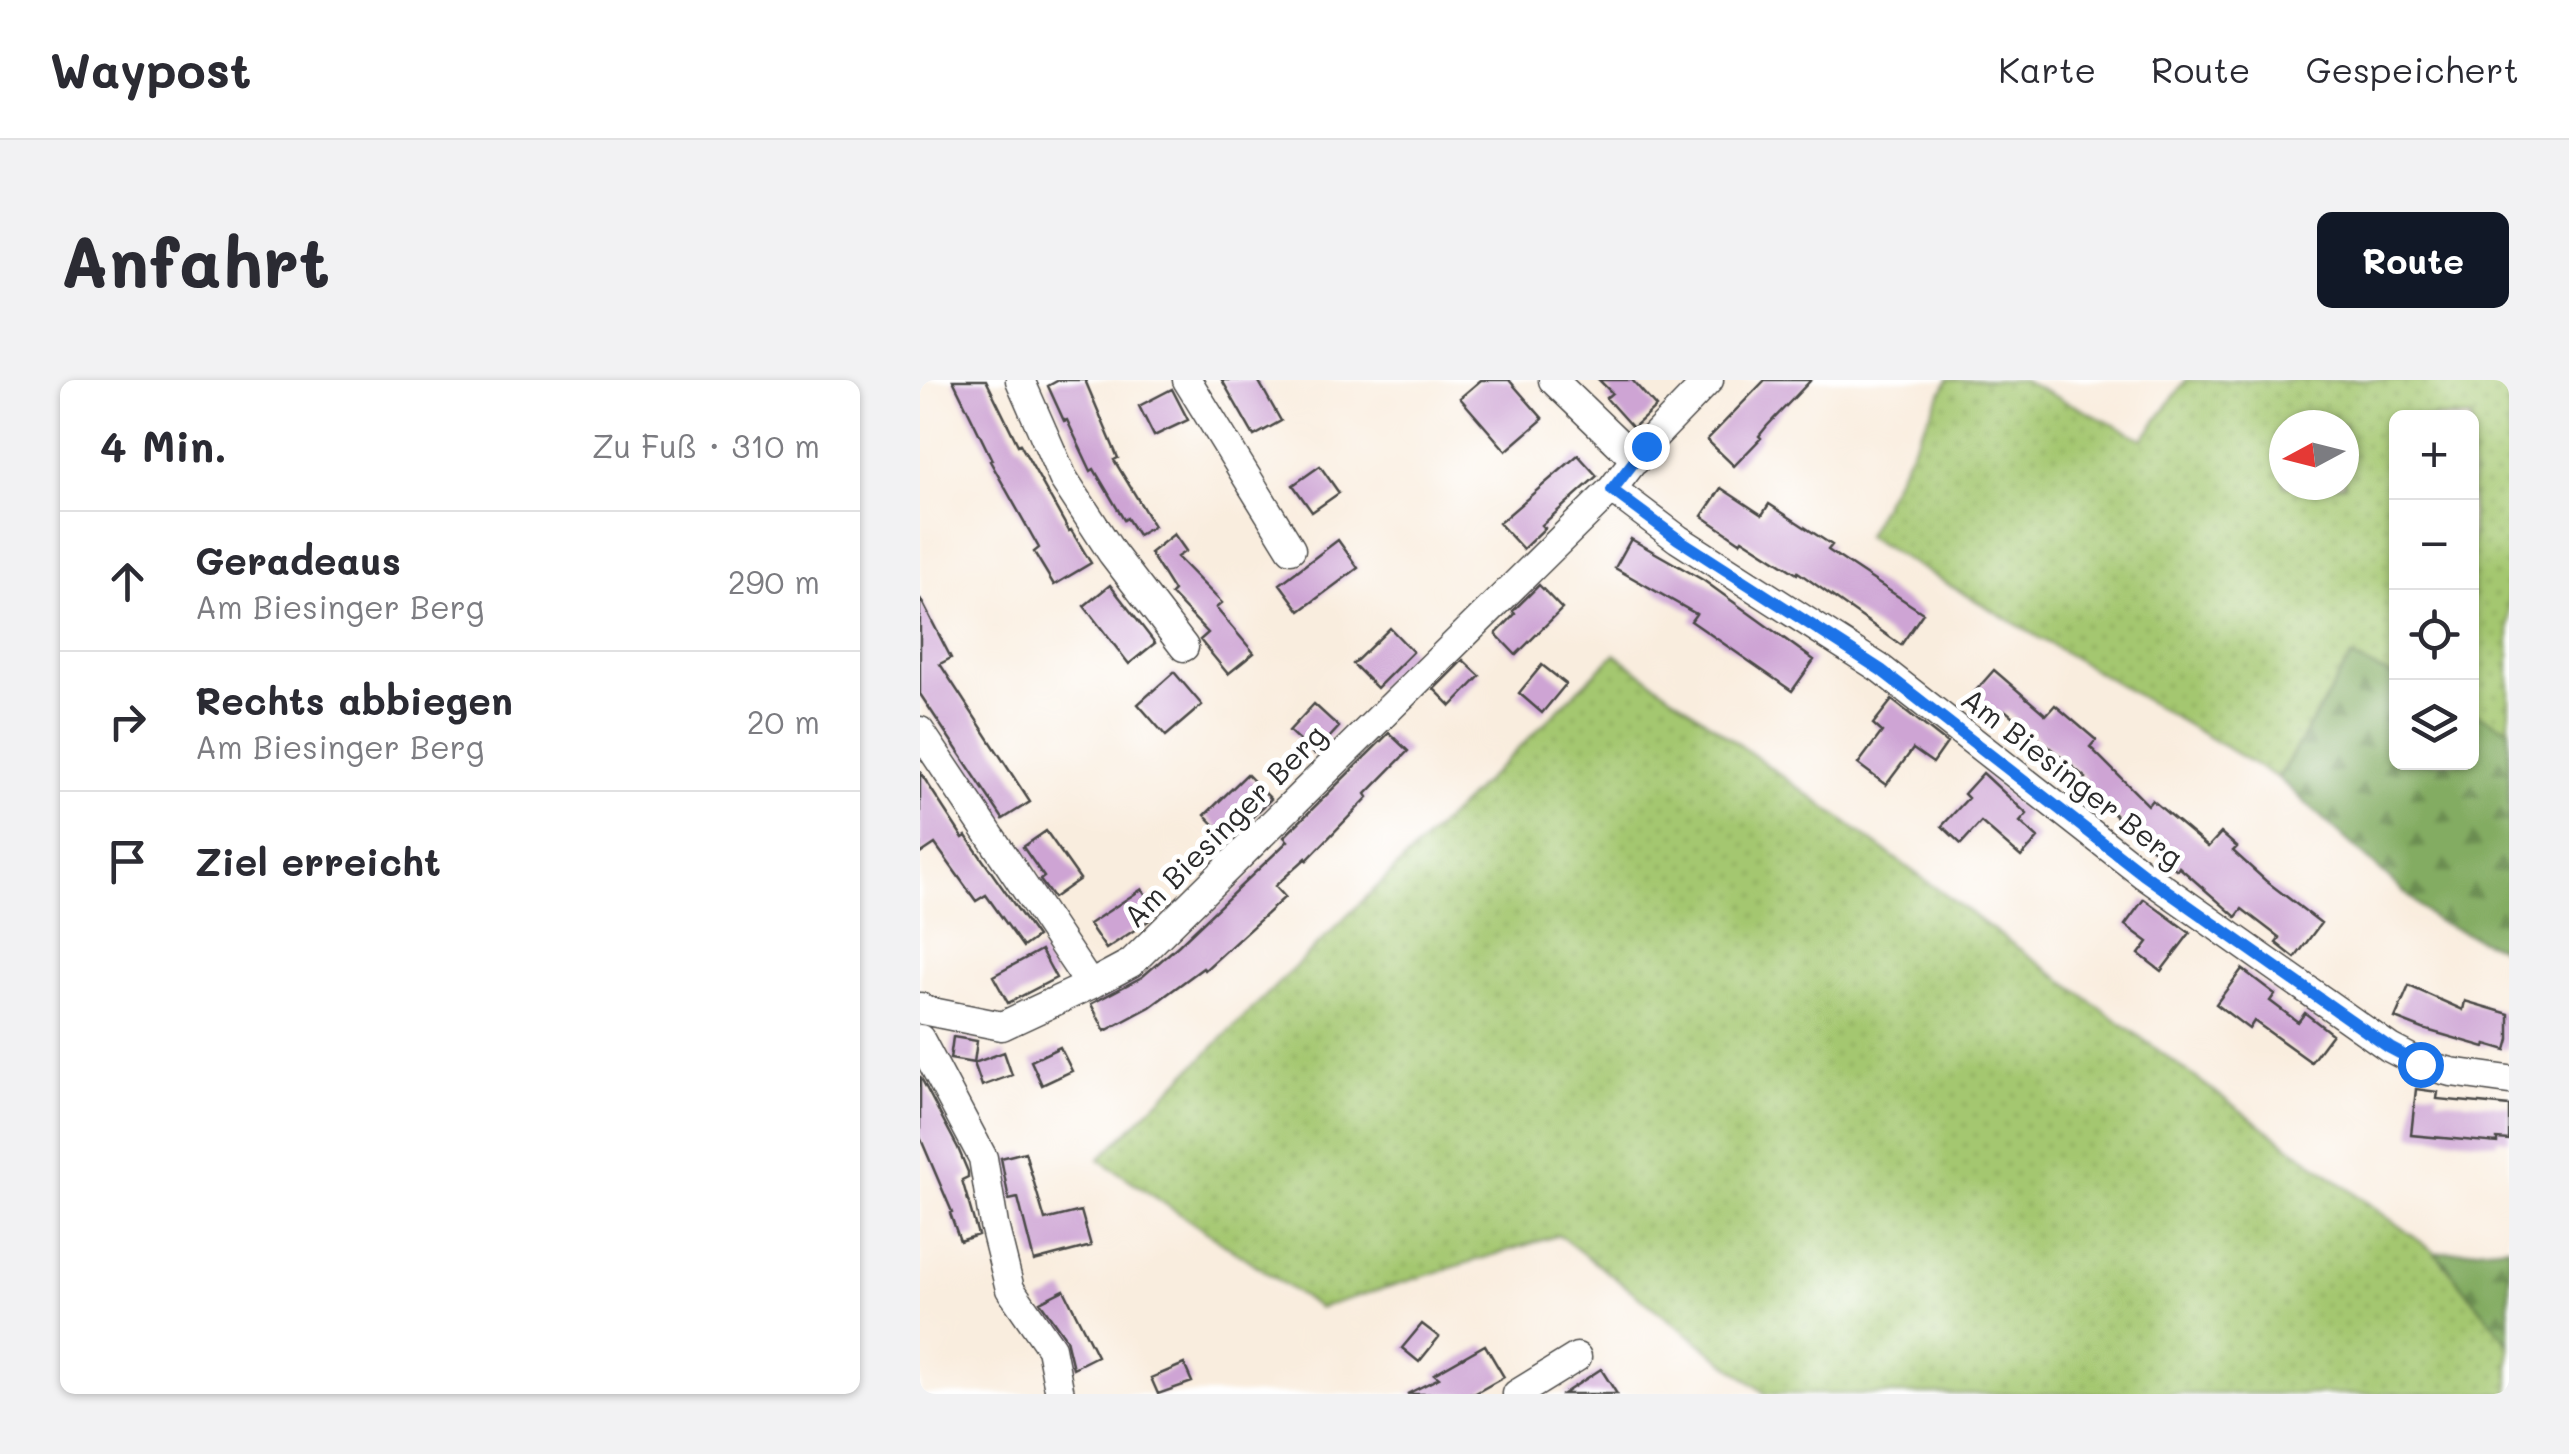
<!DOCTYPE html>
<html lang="de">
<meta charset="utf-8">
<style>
body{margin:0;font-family:Mali,sans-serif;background:#f2f2f3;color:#2b2b33}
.controls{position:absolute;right:30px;top:30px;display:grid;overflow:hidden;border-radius:15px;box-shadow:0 2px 8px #0004}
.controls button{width:90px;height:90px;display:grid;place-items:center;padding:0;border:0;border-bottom:2px solid #e1e1e2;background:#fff;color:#2b2b33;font:50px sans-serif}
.compass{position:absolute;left:1349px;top:30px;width:90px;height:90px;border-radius:50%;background:#fff;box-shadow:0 2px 8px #0004;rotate:263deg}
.stop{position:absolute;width:30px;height:30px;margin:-22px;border:8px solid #1a73e8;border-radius:50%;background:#fff}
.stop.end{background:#1a73e8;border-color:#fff;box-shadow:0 2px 10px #0008}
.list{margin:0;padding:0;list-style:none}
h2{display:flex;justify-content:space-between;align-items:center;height:130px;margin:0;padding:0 40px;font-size:42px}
h2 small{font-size:32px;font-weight:400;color:#7c7c81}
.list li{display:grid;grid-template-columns:65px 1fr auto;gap:30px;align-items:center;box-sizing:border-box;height:140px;padding:0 40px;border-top:2px solid #e1e1e2}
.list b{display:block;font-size:38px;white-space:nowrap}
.list p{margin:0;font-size:32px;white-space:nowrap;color:#7c7c81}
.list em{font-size:32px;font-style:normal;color:#7c7c81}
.icon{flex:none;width:55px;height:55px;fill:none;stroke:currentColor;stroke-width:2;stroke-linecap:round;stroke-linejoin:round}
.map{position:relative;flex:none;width:1589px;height:1014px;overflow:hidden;border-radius:15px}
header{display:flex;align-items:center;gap:60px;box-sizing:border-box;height:140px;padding:0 50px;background:#fff;border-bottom:2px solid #e1e1e2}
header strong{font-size:48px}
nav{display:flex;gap:55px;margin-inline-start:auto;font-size:35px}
.intro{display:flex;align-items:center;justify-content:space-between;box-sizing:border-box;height:240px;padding:0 60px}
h1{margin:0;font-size:70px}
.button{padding:25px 45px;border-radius:15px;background:#111827;color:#fff;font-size:35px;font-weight:700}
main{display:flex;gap:60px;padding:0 60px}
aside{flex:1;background:#fff;border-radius:15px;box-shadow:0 2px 8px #0004}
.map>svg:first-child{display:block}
</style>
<header>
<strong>Waypost</strong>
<nav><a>Karte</a><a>Route</a><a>Gespeichert</a></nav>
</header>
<div class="intro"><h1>Anfahrt</h1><a class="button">Route</a></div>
<main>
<aside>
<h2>4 Min.<small>Zu Fuß · 310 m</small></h2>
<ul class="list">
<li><svg class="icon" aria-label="ahead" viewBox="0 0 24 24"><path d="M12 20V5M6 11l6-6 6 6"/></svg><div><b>Geradeaus</b><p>Am Biesinger Berg</p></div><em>290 m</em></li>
<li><svg class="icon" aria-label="right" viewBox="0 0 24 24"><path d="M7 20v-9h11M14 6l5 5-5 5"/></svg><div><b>Rechts abbiegen</b><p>Am Biesinger Berg</p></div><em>20 m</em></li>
<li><svg class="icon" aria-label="arrive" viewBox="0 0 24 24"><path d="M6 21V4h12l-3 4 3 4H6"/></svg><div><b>Ziel erreicht</b></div></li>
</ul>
</aside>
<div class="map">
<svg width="1589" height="1014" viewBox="0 0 1589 1014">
<defs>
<pattern id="grass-dots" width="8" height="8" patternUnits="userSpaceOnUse" patternTransform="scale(2.5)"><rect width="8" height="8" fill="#a4c770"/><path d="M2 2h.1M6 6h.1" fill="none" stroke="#8dab61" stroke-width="1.8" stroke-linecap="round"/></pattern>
<pattern id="forest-firs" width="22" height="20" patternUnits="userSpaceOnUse" patternTransform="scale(2.5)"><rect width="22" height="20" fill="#83ac62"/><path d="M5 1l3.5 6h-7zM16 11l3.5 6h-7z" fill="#6b8c51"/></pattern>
</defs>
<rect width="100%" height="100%" fill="#fff"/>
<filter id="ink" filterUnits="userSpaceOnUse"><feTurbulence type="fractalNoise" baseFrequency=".01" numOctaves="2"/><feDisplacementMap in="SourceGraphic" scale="20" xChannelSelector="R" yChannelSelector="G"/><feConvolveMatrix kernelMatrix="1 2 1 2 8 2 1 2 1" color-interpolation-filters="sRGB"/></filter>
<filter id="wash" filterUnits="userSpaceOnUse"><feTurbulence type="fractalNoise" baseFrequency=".0048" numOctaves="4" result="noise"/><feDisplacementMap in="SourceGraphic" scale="40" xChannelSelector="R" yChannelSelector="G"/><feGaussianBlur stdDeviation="2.25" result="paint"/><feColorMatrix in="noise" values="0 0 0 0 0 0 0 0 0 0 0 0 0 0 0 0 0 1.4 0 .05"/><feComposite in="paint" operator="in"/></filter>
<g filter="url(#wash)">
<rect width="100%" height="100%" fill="#f9edde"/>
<path fill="url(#grass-dots)" stroke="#68794e" stroke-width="2.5" fill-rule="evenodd" d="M 1028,0 L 1102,0 L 1223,59 L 1266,0 L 1589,0 L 1589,350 L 1552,332 L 1551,38 L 1476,38 L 1476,298 L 1431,277 L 1358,398 L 946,156 ZM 1364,45 L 1424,45 L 1424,105 L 1364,105 Z
M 695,274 L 1516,873 L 1589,964 L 1589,1014 L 846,1014 L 639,855 L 399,928 L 179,779 Z"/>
<path fill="url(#forest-firs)" stroke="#576c46" stroke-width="2.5" d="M 1431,277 L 1476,298 L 1476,382 L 1551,382 L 1552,332 L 1589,350 L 1589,572 L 1515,540 L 1358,398 Z
M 1589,866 L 1589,964 L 1516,873 Z"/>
<g id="blocks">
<path fill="#cea4d4" d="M 33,0 L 66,0 L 98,65 L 100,64 L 149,151 L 151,150 L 171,183 L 134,205 L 114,172 L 119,168 L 70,81 L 72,80 Z
M 139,0 L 165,0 L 198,78 L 194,80 L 234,146 L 218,155 L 207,138 L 204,140 L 174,89 L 171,91 L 147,40 L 144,41 L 128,6 Z
M 302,0 L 338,0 L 361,41 L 334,56 Z
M 561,0 L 589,0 L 623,39 L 586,71 L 540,18 Z
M 679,0 L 712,0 L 736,27 L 713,48 L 686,18 L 692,13 Z
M 845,0 L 891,0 L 847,46 L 839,56 L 841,58 L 814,86 L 787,60 Z
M 252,9 L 268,40 L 234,56 L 219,26 Z
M 658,75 L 677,96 L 622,145 L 625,148 L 603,169 L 579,143 Z
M 400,86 L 419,113 L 392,132 L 373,105 Z
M 801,108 L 842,135 L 849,124 L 912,165 L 908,170 L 1003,233 L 981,265 L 878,192 L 877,194 L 822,159 L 820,162 L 782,136 Z
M 254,154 L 266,171 L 257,177 L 302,223 L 296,228 L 334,273 L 308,294 L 280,260 L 288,253 L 251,214 L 254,211 L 230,173 Z
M 711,159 L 783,200 L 894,280 L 872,311 L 771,241 L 776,234 L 695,188 Z
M 418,160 L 438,188 L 380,231 L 360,204 Z
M 190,205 L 235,263 L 209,284 L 164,226 Z
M 619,205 L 642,229 L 596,275 L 576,254 L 595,234 L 593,231 Z
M 0,218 L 31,278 L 20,284 L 110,422 L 83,439 L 0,314 Z
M 470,248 L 493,272 L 457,308 L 433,284 Z
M 543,280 L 560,296 L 531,326 L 514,309 Z
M 622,285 L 646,304 L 622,333 L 599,313 Z
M 1074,290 L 1126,335 L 1135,325 L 1176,360 L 1170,367 L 1228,425 L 1232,420 L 1288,467 L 1301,453 L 1317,467 L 1313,471 L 1346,501 L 1401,543 L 1375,578 L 1356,563 L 1360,558 L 1322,529 L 1316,537 L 1259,487 L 1257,490 L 1206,446 L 1162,402 L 1166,398 L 1086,331 L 1079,339 L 1052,315 Z
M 254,292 L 282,325 L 246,356 L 218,324 Z
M 972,320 L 1027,363 L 1013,383 L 993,369 L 966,405 L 938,384 L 962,352 L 953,344 Z
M 394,324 L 419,347 L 394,374 L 369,351 Z
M 469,353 L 488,371 L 446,414 L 448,417 L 387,480 L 386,478 L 355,506 L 365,517 L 285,590 L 283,588 L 230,627 L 185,651 L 171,624 L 222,597 L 259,565 L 368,461 L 364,457 Z
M 0,392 L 43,458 L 46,456 L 117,557 L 103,567 L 66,515 L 56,521 L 15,464 L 0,474 Z
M 1063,393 L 1107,434 L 1100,442 L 1118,458 L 1101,477 L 1061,442 L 1041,464 L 1022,446 L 1048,418 L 1044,414 Z
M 327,394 L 351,419 L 309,460 L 285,435 Z
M 126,451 L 160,499 L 133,518 L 120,500 L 124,497 L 103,467 Z
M 222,509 L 237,532 L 228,541 L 186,569 L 169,544 Z
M 1224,519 L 1270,553 L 1241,591 L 1219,574 L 1228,562 L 1205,545 Z
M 121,570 L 136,598 L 88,623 L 73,596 Z
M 1322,589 L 1355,614 L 1350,621 L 1378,642 L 1385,633 L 1412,654 L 1391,682 L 1334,641 L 1329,649 L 1296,624 Z
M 1489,606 L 1543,630 L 1545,621 L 1589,634 L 1589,659 L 1586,670 L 1566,664 L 1565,667 L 1503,649 L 1475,638 Z
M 33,657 L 57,661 L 54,683 L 30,679 Z
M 140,667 L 152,691 L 122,705 L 111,681 Z
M 84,672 L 92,695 L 62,706 L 54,683 Z
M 0,696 L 38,768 L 48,792 L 48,797 L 42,800 L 58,855 L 40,861 L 30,833 L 32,832 L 0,757 Z
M 1496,709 L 1518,712 L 1517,719 L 1589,726 L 1589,760 L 1577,759 L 1577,763 L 1491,755 Z
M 105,772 L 125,840 L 161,831 L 171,866 L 114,881 L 98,818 L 89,820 L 81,778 Z
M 144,910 L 177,976 L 153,988 L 146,959 L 120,922 Z
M 502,944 L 519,957 L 499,982 L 482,968 Z
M 565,965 L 584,997 L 554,1014 L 487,1014 L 519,998 L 514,994 Z
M 264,984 L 272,1002 L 238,1014 L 231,998 Z
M 681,989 L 697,1014 L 643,1014 Z"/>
</g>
</g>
<g filter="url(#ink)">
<use href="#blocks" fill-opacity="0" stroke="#4a4846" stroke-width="2.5"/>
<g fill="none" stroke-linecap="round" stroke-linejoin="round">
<defs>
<path id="street" d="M 100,0 L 143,98 L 192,173 L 264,267
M 267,0 L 371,169
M 633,0 L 716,80
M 692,109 L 758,159 L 961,289 L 1223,494 L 1470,668 L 1501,684 L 1531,692 L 1589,700
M 0,351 L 170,605
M 0,627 L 2,630 L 82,646 L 170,605 L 211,583 L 692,109 L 726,65 L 789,0
M 0,659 L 63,778 L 74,845 L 90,909 L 131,968 L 140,1014
M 597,1014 L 657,977"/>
</defs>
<use href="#street" stroke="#4a4846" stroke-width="31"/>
<use href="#street" stroke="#fff" stroke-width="28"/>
</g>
</g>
<g fill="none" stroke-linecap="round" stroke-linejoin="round" filter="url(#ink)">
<path stroke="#1a73e8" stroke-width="12" d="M 726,66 L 692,110 L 758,159 L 961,290 L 1223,494 L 1470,668 L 1500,684"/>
</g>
<g text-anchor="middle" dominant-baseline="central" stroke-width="10" stroke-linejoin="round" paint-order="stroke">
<g font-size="30" fill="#2b2b2b" stroke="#fff">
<text transform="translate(1153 397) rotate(38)">Am Biesinger Berg</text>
<text transform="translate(304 445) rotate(-45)">Am Biesinger Berg</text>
</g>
</g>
</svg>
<div class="controls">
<button>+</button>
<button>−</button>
<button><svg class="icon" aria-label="locate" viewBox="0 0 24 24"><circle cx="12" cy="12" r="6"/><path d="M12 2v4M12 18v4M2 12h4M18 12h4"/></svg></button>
<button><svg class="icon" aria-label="layers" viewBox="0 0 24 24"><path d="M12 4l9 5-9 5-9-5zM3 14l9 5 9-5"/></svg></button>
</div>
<svg class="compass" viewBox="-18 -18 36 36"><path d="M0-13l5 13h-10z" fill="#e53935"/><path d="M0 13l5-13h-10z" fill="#7c7c81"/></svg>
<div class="stop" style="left:1500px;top:684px"></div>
<div class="stop end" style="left:726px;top:66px"></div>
</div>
</main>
